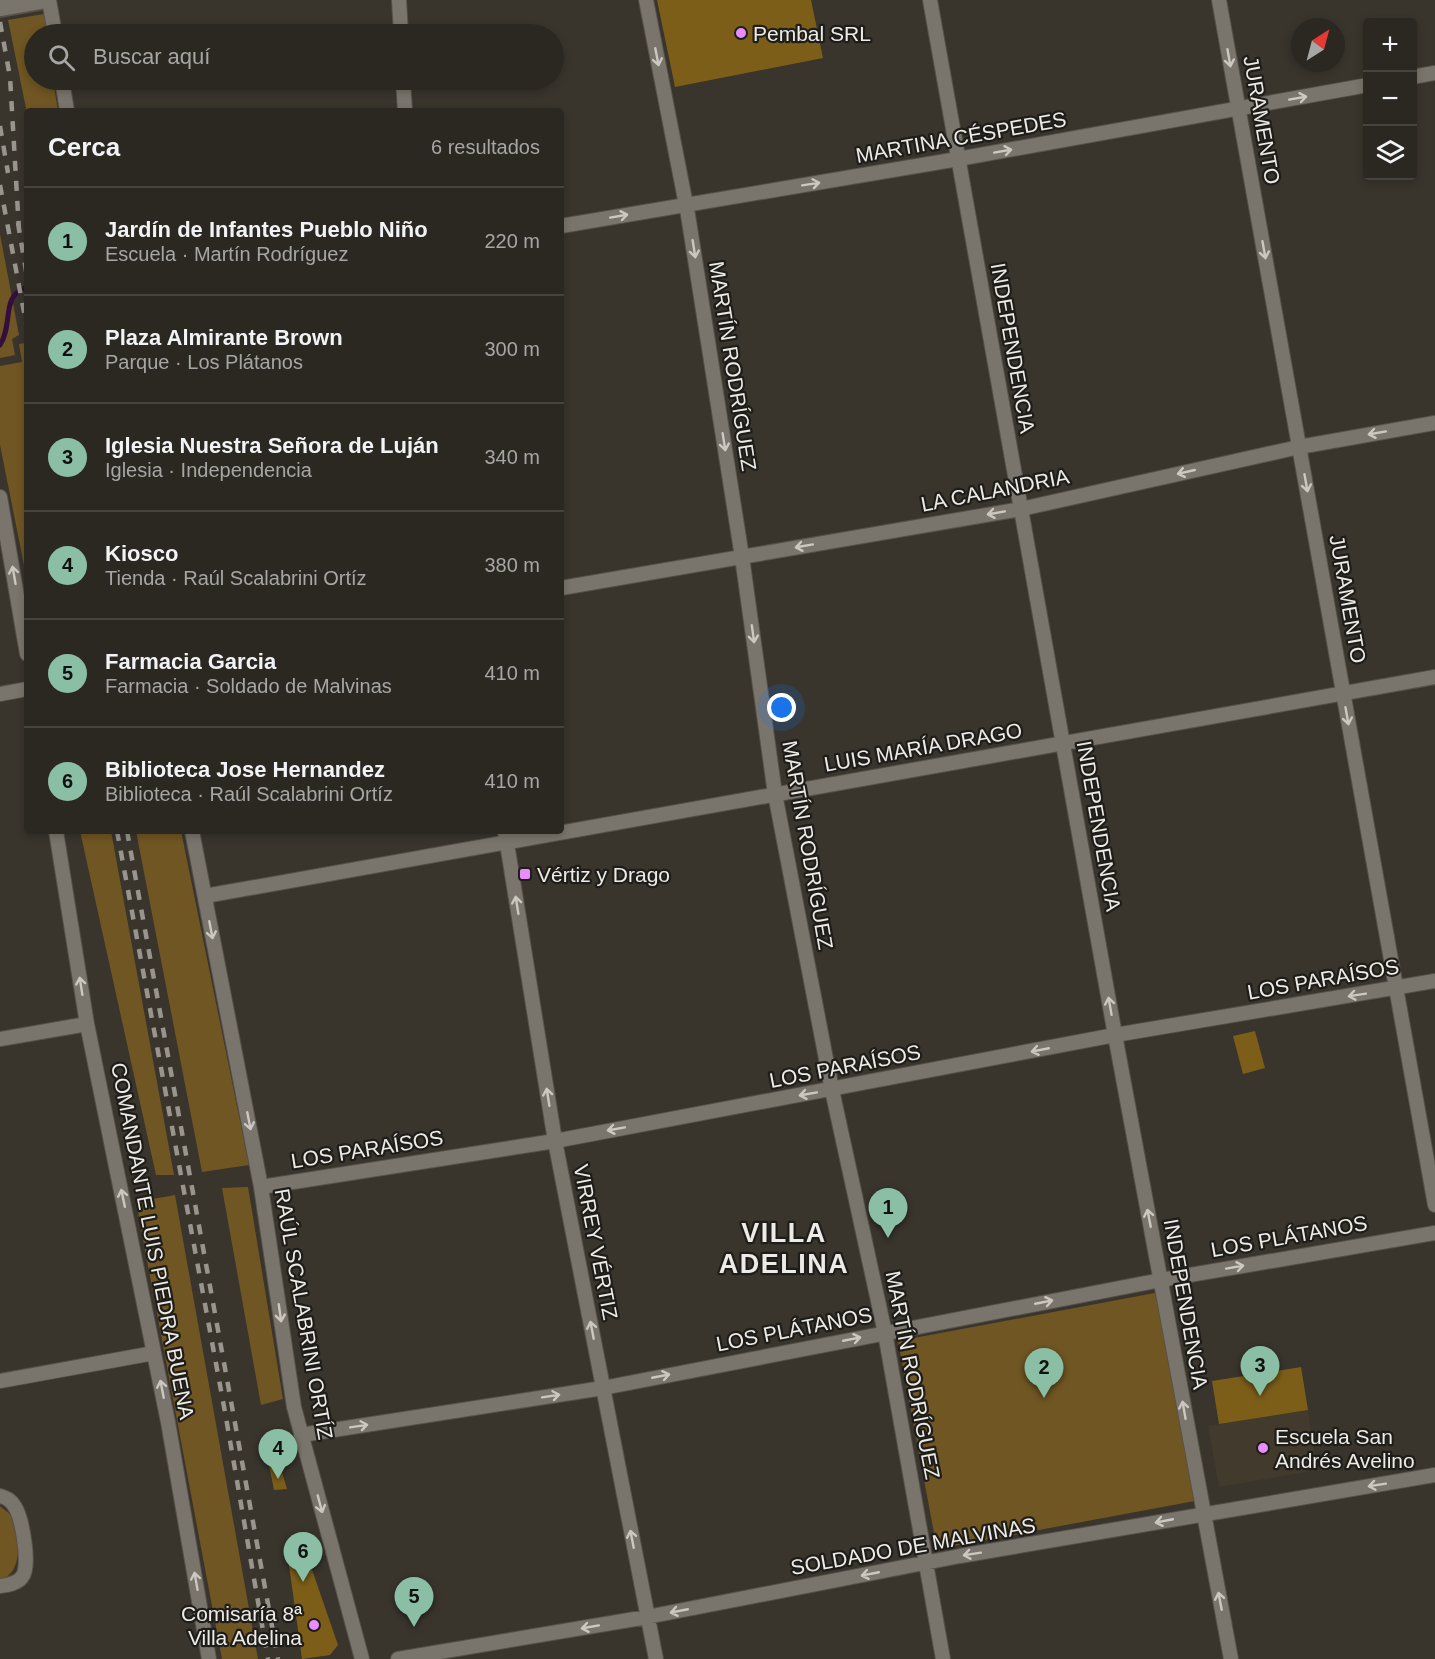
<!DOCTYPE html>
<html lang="es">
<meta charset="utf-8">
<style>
body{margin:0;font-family:Arial,sans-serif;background:#37342f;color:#f1f3f6}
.controls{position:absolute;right:18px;top:18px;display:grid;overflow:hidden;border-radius:6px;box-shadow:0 3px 9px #0003}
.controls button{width:54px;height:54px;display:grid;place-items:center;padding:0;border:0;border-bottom:2px solid #474440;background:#2b2822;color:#f1f3f6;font:30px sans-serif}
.compass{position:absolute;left:1291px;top:18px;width:54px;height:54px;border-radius:50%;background:#2b2822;box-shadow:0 3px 9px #0003;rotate:36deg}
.you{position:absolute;left:782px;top:708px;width:21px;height:21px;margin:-15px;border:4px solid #fff;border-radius:50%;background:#1a73e8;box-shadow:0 0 0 9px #1a73e833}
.badge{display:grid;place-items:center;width:39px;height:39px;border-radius:50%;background:#8abfa5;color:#111;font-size:20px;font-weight:700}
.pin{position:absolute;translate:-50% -50px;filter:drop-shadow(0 2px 3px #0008)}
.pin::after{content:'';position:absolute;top:32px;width:21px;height:18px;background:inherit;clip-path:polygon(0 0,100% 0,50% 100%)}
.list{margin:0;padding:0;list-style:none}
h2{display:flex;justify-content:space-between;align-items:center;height:78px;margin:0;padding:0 24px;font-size:26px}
h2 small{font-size:20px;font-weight:400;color:#a6a6a5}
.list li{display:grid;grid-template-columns:39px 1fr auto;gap:18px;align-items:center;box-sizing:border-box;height:108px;padding:0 24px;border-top:2px solid #474440}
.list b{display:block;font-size:22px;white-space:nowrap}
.list p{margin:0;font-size:20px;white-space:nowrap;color:#a6a6a5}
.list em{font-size:20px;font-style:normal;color:#a6a6a5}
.icon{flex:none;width:33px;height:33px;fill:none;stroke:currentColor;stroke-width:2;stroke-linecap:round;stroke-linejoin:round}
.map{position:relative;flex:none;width:1435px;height:1659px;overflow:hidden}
.search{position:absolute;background:#2b2822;box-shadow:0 3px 9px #0003;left:24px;top:24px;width:540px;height:66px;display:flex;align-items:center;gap:15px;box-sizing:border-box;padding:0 21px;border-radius:33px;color:#a6a6a5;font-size:22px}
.panel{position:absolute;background:#2b2822;box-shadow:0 3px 9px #0003;left:24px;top:108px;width:540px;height:726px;border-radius:6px}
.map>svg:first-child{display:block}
</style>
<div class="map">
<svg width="1435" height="1659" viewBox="0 0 1435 1659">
<rect width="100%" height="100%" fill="#39352d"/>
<path fill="#423a2c" d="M 1308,1410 L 1317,1470 L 1219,1487 L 1208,1426 Z"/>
<path fill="#705622" d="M 44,14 L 47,34 L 34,34 L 34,80 L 53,80 L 58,111 L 27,111 L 27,113 L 8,20 Z
M 0,234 L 19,335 L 12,339 L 15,355 L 0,358 Z
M 25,343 L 27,355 L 27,580 L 0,445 L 0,366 L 22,362 L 19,344 Z
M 80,831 L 111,831 L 174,1175 L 156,1175 Z
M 136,831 L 181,831 L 249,1165 L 202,1172 Z
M 248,1187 L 283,1399 L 261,1405 L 222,1188 Z
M 175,1195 L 258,1659 L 222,1659 L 136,1202 Z
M 1160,1292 L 1200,1500 L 937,1549 L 898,1341 Z
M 0,1506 C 3,1509 9,1512 11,1516 C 20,1531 24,1576 0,1579 Z"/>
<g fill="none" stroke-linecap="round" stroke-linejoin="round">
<path stroke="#340e3c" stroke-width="5" d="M 0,345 C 14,323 0,296 27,287"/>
</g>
<path fill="#7d5e19" d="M 657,0 L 811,0 L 823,58 L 675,87 Z
M 1255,1031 L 1265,1068 L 1243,1074 L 1233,1036 Z
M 1301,1367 L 1308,1410 L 1219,1424 L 1212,1381 Z
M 276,1453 L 287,1489 L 274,1490 L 267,1455 Z
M 309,1561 L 338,1645 L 330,1655 L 302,1659 L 289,1565 Z"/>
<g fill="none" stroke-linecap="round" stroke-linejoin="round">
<defs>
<path id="minor" d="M 49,0 L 55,34
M 399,0 L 401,34
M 646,0 L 688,215 L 742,557 L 775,794 L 832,1090 L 885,1333 L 943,1659
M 930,0 L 1115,1035 L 1231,1659
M 1219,0 L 1435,1205
M 1412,77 L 1435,73
M 62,80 L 67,111
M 403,80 L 405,111
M 561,226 L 958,159 L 1368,85
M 0,497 L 27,654
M 561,588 L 1021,509 L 1299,447 L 1435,423
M 0,694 L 27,689
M 56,831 L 87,1024 L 168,1422 L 209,1659
M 192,831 L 261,1187 L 294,1407 L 362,1659
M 505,831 L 555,1141 L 656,1659
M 205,896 L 1435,677
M 0,1039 L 87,1024
M 261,1187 L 555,1141 L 1115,1035 L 1435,981
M 0,1381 L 154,1353
M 301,1435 L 603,1388 L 1161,1280 L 1435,1233
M 0,1496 C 7,1498 11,1500 15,1507 C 22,1518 31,1567 22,1577 C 17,1584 7,1585 0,1586
M 398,1659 L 647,1617 L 960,1556 L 1435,1475"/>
<path id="tertiary" d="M 0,8 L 45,0"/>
</defs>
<use href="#minor" stroke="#56524b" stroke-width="16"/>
<use href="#tertiary" stroke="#56524b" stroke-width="20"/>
<use href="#minor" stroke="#7a756c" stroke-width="14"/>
<use href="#tertiary" stroke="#7a756c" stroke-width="16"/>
<path stroke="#98948e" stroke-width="4.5" stroke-dasharray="10 10" stroke-linecap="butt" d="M 0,22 L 10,77 L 19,230
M 0,126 L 8,173
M 0,185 L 27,328
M 18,223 L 27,277
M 117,831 L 225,1412 L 268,1659
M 127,831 L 278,1659"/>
</g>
<defs><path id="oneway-shaft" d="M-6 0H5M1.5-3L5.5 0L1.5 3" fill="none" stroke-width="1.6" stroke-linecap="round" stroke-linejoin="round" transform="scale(1.5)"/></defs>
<g stroke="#cbc8c1">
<use href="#oneway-shaft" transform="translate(657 57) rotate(79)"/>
<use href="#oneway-shaft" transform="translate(1229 58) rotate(80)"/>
<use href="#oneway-shaft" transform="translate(1298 98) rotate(-10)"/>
<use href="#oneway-shaft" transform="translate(1003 151) rotate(-10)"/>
<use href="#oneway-shaft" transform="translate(811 184) rotate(-9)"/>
<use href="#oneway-shaft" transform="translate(619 216) rotate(-10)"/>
<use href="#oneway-shaft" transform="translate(694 249) rotate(81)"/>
<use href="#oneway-shaft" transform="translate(1264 250) rotate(80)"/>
<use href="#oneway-shaft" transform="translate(1377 433) rotate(170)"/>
<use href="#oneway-shaft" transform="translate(724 442) rotate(81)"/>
<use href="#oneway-shaft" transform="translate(1186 472) rotate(167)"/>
<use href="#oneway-shaft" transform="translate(1306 483) rotate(80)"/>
<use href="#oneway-shaft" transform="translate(996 513) rotate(170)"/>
<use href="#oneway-shaft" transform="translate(804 546) rotate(170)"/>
<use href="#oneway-shaft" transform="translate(14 575) rotate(-100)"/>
<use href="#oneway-shaft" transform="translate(753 634) rotate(82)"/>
<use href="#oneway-shaft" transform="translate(1347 716) rotate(80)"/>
<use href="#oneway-shaft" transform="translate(517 905) rotate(-99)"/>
<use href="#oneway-shaft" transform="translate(211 930) rotate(79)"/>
<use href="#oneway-shaft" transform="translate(81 986) rotate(-99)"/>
<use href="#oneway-shaft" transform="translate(1357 995) rotate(171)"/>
<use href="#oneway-shaft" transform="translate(1110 1006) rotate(-100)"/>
<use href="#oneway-shaft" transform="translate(1040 1050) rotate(169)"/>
<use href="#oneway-shaft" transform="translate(808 1094) rotate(170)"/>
<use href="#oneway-shaft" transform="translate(548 1097) rotate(-99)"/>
<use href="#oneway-shaft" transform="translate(249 1121) rotate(79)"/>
<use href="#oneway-shaft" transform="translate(616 1129) rotate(170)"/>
<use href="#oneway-shaft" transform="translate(123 1198) rotate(-102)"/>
<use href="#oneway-shaft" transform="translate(1149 1218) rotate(-101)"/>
<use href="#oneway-shaft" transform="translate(1235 1267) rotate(-10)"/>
<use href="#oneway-shaft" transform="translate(1044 1302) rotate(-11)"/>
<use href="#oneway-shaft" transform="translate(280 1313) rotate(82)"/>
<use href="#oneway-shaft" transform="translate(592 1330) rotate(-101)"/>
<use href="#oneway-shaft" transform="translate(852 1339) rotate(-11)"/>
<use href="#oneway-shaft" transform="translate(661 1376) rotate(-11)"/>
<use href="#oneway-shaft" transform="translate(162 1389) rotate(-101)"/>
<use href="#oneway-shaft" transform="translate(551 1396) rotate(-9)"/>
<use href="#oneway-shaft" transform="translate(1184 1410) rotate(-100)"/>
<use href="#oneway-shaft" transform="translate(359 1426) rotate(-9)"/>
<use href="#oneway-shaft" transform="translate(1377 1485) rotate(171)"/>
<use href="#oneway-shaft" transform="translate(320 1504) rotate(75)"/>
<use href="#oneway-shaft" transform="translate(1164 1521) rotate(169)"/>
<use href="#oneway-shaft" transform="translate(632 1539) rotate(-101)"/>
<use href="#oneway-shaft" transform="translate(972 1554) rotate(171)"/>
<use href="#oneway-shaft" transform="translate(870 1574) rotate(169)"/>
<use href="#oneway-shaft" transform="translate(196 1581) rotate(-100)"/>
<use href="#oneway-shaft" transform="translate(1220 1601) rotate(-101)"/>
<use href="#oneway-shaft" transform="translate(679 1611) rotate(169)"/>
<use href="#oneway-shaft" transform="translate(590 1627) rotate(170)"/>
</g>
<g fill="#e98dfe" stroke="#1e1d19" stroke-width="2">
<circle cx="741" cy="33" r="6"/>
<rect x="519" y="868" width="12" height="12" rx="3"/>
<circle cx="1263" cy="1448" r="6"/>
<circle cx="314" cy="1625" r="6"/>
</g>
<g text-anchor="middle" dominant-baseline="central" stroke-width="4.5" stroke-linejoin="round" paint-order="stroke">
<g font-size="21" fill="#eeebe6" stroke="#1e1d19" text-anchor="start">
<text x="753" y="33">Pembal SRL</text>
<text x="537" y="874">Vértiz y Drago</text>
<text x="1275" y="1436">Escuela San<tspan x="1275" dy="24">Andrés Avelino</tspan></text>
<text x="302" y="1613" text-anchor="end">Comisaría 8ª<tspan x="302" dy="24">Villa Adelina</tspan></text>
</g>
<g font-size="21" fill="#eeebe6" stroke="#1e1d19">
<text transform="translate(1262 120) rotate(80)">JURAMENTO</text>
<text transform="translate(961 137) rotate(-10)">MARTINA CÉSPEDES</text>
<text transform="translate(1013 348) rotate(80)">INDEPENDENCIA</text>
<text transform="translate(733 366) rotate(81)">MARTÍN RODRÍGUEZ</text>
<text transform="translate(995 490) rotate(-11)">LA CALANDRIA</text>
<text transform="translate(1348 599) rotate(80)">JURAMENTO</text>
<text transform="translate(923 747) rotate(-10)">LUIS MARÍA DRAGO</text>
<text transform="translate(1099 826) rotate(80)">INDEPENDENCIA</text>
<text transform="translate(808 845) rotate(80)">MARTÍN RODRÍGUEZ</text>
<text transform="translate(1323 979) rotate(-10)">LOS PARAÍSOS</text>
<text transform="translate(845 1066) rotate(-11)">LOS PARAÍSOS</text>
<text transform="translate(367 1149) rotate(-9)">LOS PARAÍSOS</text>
<text transform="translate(1289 1236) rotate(-10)">LOS PLÁTANOS</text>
<text transform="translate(153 1241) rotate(79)">COMANDANTE LUIS PIEDRA BUENA</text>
<text transform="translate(596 1242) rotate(79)">VIRREY VÉRTIZ</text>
<text transform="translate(1186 1304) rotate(80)">INDEPENDENCIA</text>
<text transform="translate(304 1314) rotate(80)">RAÚL SCALABRINI ORTÍZ</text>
<text transform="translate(794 1329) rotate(-11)">LOS PLÁTANOS</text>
<text transform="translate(913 1375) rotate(79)">MARTÍN RODRÍGUEZ</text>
<text transform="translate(913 1546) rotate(-10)">SOLDADO DE MALVINAS</text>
</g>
<g font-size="27" font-weight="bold" letter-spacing="1.5" fill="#eeebe6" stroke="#1e1d19">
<text x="784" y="1233">VILLA<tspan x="784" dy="31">ADELINA</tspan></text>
</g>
</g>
</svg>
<div class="controls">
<button>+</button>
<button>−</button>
<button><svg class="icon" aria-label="layers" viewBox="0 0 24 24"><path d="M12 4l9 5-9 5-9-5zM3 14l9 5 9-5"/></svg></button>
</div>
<svg class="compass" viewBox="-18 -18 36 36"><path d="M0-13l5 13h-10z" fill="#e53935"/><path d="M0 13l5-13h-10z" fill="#a6a6a5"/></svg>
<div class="you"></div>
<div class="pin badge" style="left:888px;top:1238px">1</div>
<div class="pin badge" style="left:1044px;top:1398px">2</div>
<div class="pin badge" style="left:1260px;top:1396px">3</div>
<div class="pin badge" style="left:278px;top:1479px">4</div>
<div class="pin badge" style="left:414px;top:1627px">5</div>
<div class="pin badge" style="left:303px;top:1582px">6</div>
<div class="search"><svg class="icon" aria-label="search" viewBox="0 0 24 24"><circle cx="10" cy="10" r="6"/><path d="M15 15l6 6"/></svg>Buscar aquí</div>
<section class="panel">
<h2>Cerca<small>6 resultados</small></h2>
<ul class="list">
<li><span class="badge">1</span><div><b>Jardín de Infantes Pueblo Niño</b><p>Escuela · Martín Rodríguez</p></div><em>220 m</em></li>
<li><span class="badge">2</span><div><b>Plaza Almirante Brown</b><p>Parque · Los Plátanos</p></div><em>300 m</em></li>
<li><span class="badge">3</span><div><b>Iglesia Nuestra Señora de Luján</b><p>Iglesia · Independencia</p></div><em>340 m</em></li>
<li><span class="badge">4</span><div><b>Kiosco</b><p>Tienda · Raúl Scalabrini Ortíz</p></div><em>380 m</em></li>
<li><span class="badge">5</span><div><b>Farmacia Garcia</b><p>Farmacia · Soldado de Malvinas</p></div><em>410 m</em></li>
<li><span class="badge">6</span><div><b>Biblioteca Jose Hernandez</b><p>Biblioteca · Raúl Scalabrini Ortíz</p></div><em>410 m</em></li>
</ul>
</section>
</div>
